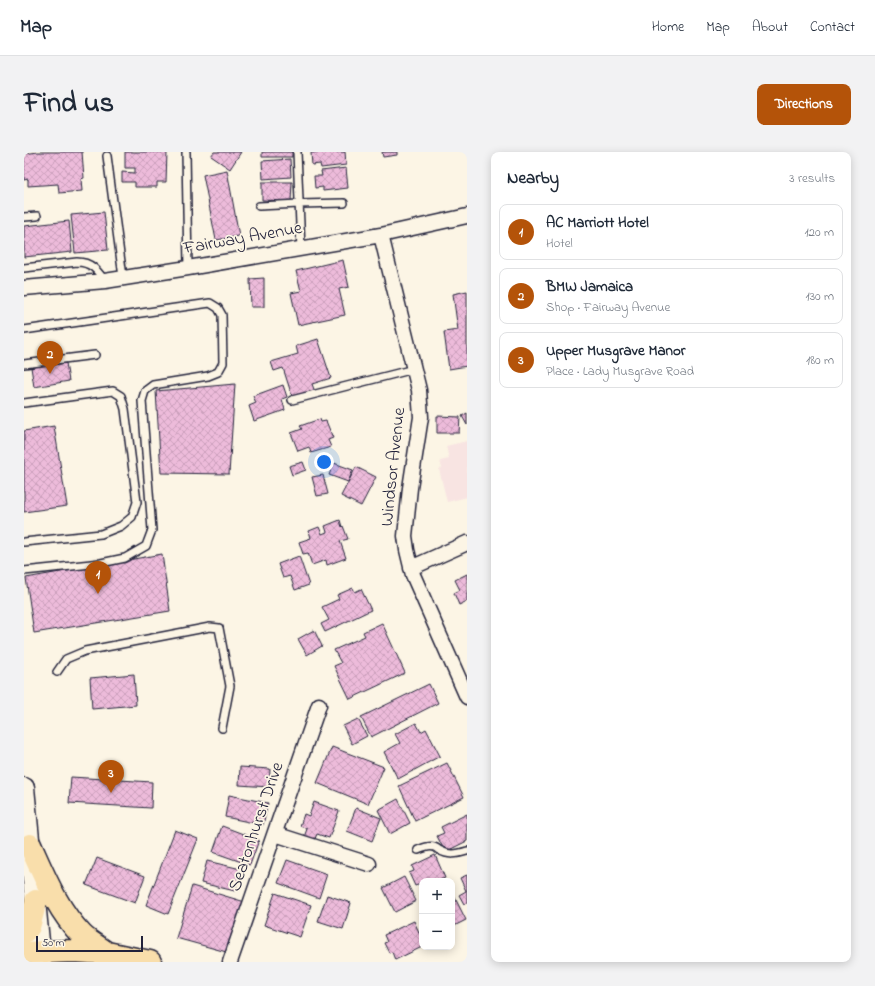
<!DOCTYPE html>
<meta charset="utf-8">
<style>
body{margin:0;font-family:"Indie Flower",sans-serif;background:#f2f2f3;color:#1f2937}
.controls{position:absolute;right:12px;bottom:12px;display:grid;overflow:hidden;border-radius:8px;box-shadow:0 2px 10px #0003}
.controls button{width:36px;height:36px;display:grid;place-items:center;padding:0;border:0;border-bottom:1px solid #e0e1e3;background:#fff;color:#1f2937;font:20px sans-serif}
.scale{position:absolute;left:12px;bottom:10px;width:107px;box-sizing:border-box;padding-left:4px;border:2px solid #22223b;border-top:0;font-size:11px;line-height:14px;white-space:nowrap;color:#22223b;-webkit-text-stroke:3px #fcf5e5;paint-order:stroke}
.you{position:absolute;left:300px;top:310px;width:14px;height:14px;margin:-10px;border:3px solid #fff;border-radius:50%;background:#1a73e8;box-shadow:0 0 0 6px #1a73e833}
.badge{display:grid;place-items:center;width:26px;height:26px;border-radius:50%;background:#b45309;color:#fff;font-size:13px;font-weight:700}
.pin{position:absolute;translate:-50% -33px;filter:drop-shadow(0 1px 2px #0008)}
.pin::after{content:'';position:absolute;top:21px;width:14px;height:12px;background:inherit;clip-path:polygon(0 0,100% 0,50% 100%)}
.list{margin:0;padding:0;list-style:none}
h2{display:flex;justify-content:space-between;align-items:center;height:52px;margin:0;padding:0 16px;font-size:17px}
h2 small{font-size:13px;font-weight:400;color:#747a83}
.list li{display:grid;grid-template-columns:26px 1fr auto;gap:12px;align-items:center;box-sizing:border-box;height:56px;margin:0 8px 8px;padding:0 8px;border:1px solid #e0e1e3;border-radius:8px}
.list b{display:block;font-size:15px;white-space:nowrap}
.list p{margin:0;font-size:13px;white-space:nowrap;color:#747a83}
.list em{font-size:13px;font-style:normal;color:#747a83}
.map{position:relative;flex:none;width:443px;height:810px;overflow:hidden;border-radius:8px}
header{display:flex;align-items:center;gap:24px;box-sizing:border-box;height:56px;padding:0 20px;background:#fff;border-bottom:1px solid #e0e1e3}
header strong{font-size:19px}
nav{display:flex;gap:22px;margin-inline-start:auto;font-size:14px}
.intro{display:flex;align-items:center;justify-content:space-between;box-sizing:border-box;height:96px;padding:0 24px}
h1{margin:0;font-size:28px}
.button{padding:10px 18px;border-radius:8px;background:#b45309;color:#fff;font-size:14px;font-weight:700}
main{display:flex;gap:24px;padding:0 24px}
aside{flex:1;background:#fff;border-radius:8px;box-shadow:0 2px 10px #0003}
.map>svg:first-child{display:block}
</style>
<header>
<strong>Map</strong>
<nav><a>Home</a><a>Map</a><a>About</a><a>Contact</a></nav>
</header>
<div class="intro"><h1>Find us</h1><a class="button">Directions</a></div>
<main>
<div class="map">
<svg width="443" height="810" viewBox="0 0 443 810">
<defs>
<pattern id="building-cross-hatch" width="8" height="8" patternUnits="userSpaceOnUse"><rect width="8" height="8" fill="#edbbda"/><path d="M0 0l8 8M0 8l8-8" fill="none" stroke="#cba0bc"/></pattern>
</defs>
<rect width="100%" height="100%" fill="#fcf5e5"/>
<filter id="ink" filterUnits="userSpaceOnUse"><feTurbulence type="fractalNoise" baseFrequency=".025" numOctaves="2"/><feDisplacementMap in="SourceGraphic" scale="8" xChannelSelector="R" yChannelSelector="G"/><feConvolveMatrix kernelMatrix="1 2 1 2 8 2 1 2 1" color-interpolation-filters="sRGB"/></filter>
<g filter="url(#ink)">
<path fill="#f8e4e2" d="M 443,289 L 443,345 L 423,350 L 415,317 L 418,316 L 416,309 L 425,307 L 422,294 Z"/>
<path fill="url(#building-cross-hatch)" stroke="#22223b" d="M 14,0 L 58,0 L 60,26 L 57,27 L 58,39 L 35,41 L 34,32 L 4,34 L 4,27 L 0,28 L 0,2 Z
M 101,0 L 143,0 L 142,30 L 133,30 L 133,35 L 111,35 L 111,30 L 98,30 L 98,20 L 111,21 L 111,16 L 101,16 Z
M 190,0 L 217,0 L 206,17 L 187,4 Z
M 238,0 L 268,0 L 268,5 L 238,5 Z
M 295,0 L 321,0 L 322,13 L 297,16 L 296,12 L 288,13 L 287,1 Z
M 358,0 L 373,0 L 373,3 L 359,5 Z
M 266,7 L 267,25 L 239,27 L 238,9 Z
M 322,16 L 324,36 L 299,39 L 299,35 L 291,36 L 290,24 L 298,24 L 297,19 Z
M 203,18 L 215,84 L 192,88 L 179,23 Z
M 238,30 L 268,30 L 267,49 L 238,48 Z
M 80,60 L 84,98 L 51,101 L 47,63 Z
M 45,69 L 48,100 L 0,105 L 0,74 Z
M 319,108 L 325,135 L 315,137 L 321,163 L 274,173 L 267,141 L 277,139 L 272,119 Z
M 240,126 L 240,155 L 227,155 L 226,127 Z
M 443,139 L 443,214 L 425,217 L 420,180 L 434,178 L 429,142 Z
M 294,187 L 307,226 L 288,232 L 291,240 L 269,247 L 259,216 L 250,219 L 247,210 L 274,202 L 272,194 Z
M 42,211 L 45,229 L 10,235 L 7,215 Z
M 211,232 L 205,322 L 137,321 L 132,239 Z
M 259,233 L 263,245 L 258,247 L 261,258 L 230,269 L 225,254 L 232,251 L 229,244 Z
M 443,261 L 443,273 L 438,264 Z
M 413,264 L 436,265 L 435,281 L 413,281 Z
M 296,267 L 297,270 L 302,269 L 309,286 L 304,288 L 307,295 L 287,301 L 285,295 L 274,299 L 267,281 L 278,277 L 276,274 Z
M 30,274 L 43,354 L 0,360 L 0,279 Z
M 279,310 L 282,318 L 268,323 L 265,314 Z
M 310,311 L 329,318 L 324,330 L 305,323 Z
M 332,315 L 352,325 L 337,354 L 317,344 Z
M 299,323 L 304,342 L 293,344 L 288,325 Z
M 316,368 L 318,375 L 319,374 L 324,387 L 316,389 L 322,406 L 303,413 L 302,408 L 288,413 L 284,401 L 279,402 L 275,390 L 287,386 L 285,379 L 295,375 L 298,382 L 303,380 L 301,374 Z
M 138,402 L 146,459 L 10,481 L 2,426 Z
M 275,404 L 285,433 L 271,438 L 266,424 L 259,426 L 254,412 Z
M 443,422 L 443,449 L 435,453 L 430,441 L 436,438 L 431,428 Z
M 329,436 L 331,440 L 337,437 L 347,458 L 301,480 L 297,472 L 305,468 L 298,455 L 315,447 L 313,443 Z
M 358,471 L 381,521 L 326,547 L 310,514 L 317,511 L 310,498 L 341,484 L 339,480 Z
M 290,478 L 298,494 L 283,503 L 274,487 Z
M 110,522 L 112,553 L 68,557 L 66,526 Z
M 405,532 L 414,551 L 347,585 L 337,565 Z
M 334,567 L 343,584 L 328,592 L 319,574 Z
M 392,571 L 397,580 L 402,577 L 416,604 L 374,627 L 360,600 L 376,591 L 371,582 Z
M 308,595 L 360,615 L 344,652 L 293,631 Z
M 423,611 L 440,645 L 391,669 L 375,634 Z
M 216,615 L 246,617 L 245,635 L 215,633 Z
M 47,625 L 128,630 L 127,656 L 45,651 Z
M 205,643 L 244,651 L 239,673 L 201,665 Z
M 374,647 L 386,671 L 366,682 L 354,658 Z
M 290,650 L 315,659 L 305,686 L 293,682 L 290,689 L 280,685 L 283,677 L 276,674 L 280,662 L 285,664 Z
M 332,656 L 357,666 L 348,689 L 323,679 Z
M 443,662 L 443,689 L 421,700 L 413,684 L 420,681 L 417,675 Z
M 198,674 L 235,688 L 226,713 L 189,700 Z
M 151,678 L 174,687 L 144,762 L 122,753 Z
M 411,703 L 421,726 L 413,729 L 398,729 L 398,736 L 396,732 L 391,734 L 385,721 L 390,719 L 388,714 Z
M 73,706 L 121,724 L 111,751 L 62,733 Z
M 263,708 L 303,722 L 295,746 L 254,731 Z
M 183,709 L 217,717 L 211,739 L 177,731 Z
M 443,723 L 443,751 L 440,752 L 435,743 L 442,739 L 436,726 Z
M 380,725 L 392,749 L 371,760 L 359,736 Z
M 168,734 L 221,750 L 206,801 L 152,786 Z
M 251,741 L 287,753 L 276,785 L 240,773 Z
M 303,743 L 327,751 L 319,777 L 294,769 Z
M 430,744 L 442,768 L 428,775 L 428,745 Z
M 390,769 L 398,787 L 398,795 L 371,808 L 368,800 L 365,801 L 360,791 L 363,790 L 360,783 Z"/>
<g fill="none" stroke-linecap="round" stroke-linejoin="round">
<defs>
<path id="lane" d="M 162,0 L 164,116
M 273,0 L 277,97
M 83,4 L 99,125
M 235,54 L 275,52 L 320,51
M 0,65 L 13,64
M 0,116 L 53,110 C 67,110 73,118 81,129
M 0,178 L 186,151 L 194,156 L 198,163 L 199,211 L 194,220 L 184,224 L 129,233 L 121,239 L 118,249 L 128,378 L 122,394 L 101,406 L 77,411 L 0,419
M 0,212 L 71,203
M 268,248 L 390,217
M 0,251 L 89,239 L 97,244 L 101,257 L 113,350 L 108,365 L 97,374 L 77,382 L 0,390
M 33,520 L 42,507 L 61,499 L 186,475 L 195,476 L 206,534 L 198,576
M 394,698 C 399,696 405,693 410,695 C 413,696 412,696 415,698 C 425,704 433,702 443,699"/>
<path id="street" d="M 357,83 L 395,238 L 397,265 L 386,336 L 381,384 L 383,398 L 389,423 L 443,545
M 0,136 L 81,129 L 164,116 L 357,83 L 443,64
M 387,416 L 443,391
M 251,682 L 345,712
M 206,810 L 295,553"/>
<path id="secondary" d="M 0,636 L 17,810"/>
<path id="primary" d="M 6,693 C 20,724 34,759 58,783 C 65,790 75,795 83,801
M 0,780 L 5,775 L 12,749
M 0,801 L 49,799 L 83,801 L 126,810"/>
</defs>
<use href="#lane" stroke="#22223b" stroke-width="10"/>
<use href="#street" stroke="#22223b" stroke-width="17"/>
<use href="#secondary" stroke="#22223b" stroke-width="23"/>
<use href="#primary" stroke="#22223b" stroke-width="25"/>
<use href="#lane" stroke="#fcf5e5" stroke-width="7"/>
<use href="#street" stroke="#fcf5e5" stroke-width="14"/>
<use href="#secondary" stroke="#fcf5e5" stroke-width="20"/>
<use href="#primary" stroke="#f9deab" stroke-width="22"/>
</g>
</g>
<g text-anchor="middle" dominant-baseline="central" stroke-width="3.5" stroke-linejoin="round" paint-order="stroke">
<g font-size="18" fill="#22223b" stroke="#fcf5e5">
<text transform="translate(219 87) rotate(-10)">Fairway Avenue</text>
<text transform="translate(370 315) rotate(-84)">Windsor Avenue</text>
<text transform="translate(233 675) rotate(-71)">Seatonhurst Drive</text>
</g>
</g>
</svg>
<div class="controls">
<button>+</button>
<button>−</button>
</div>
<div class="scale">50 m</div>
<div class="you"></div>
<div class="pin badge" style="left:74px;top:442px">1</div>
<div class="pin badge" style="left:26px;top:222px">2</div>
<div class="pin badge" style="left:87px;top:641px">3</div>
</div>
<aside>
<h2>Nearby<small>3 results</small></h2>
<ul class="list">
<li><span class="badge">1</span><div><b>AC Marriott Hotel</b><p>Hotel</p></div><em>120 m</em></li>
<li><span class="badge">2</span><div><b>BMW Jamaica</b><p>Shop · Fairway Avenue</p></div><em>130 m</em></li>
<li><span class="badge">3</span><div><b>Upper Musgrave Manor</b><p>Place · Lady Musgrave Road</p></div><em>180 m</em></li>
</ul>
</aside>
</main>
